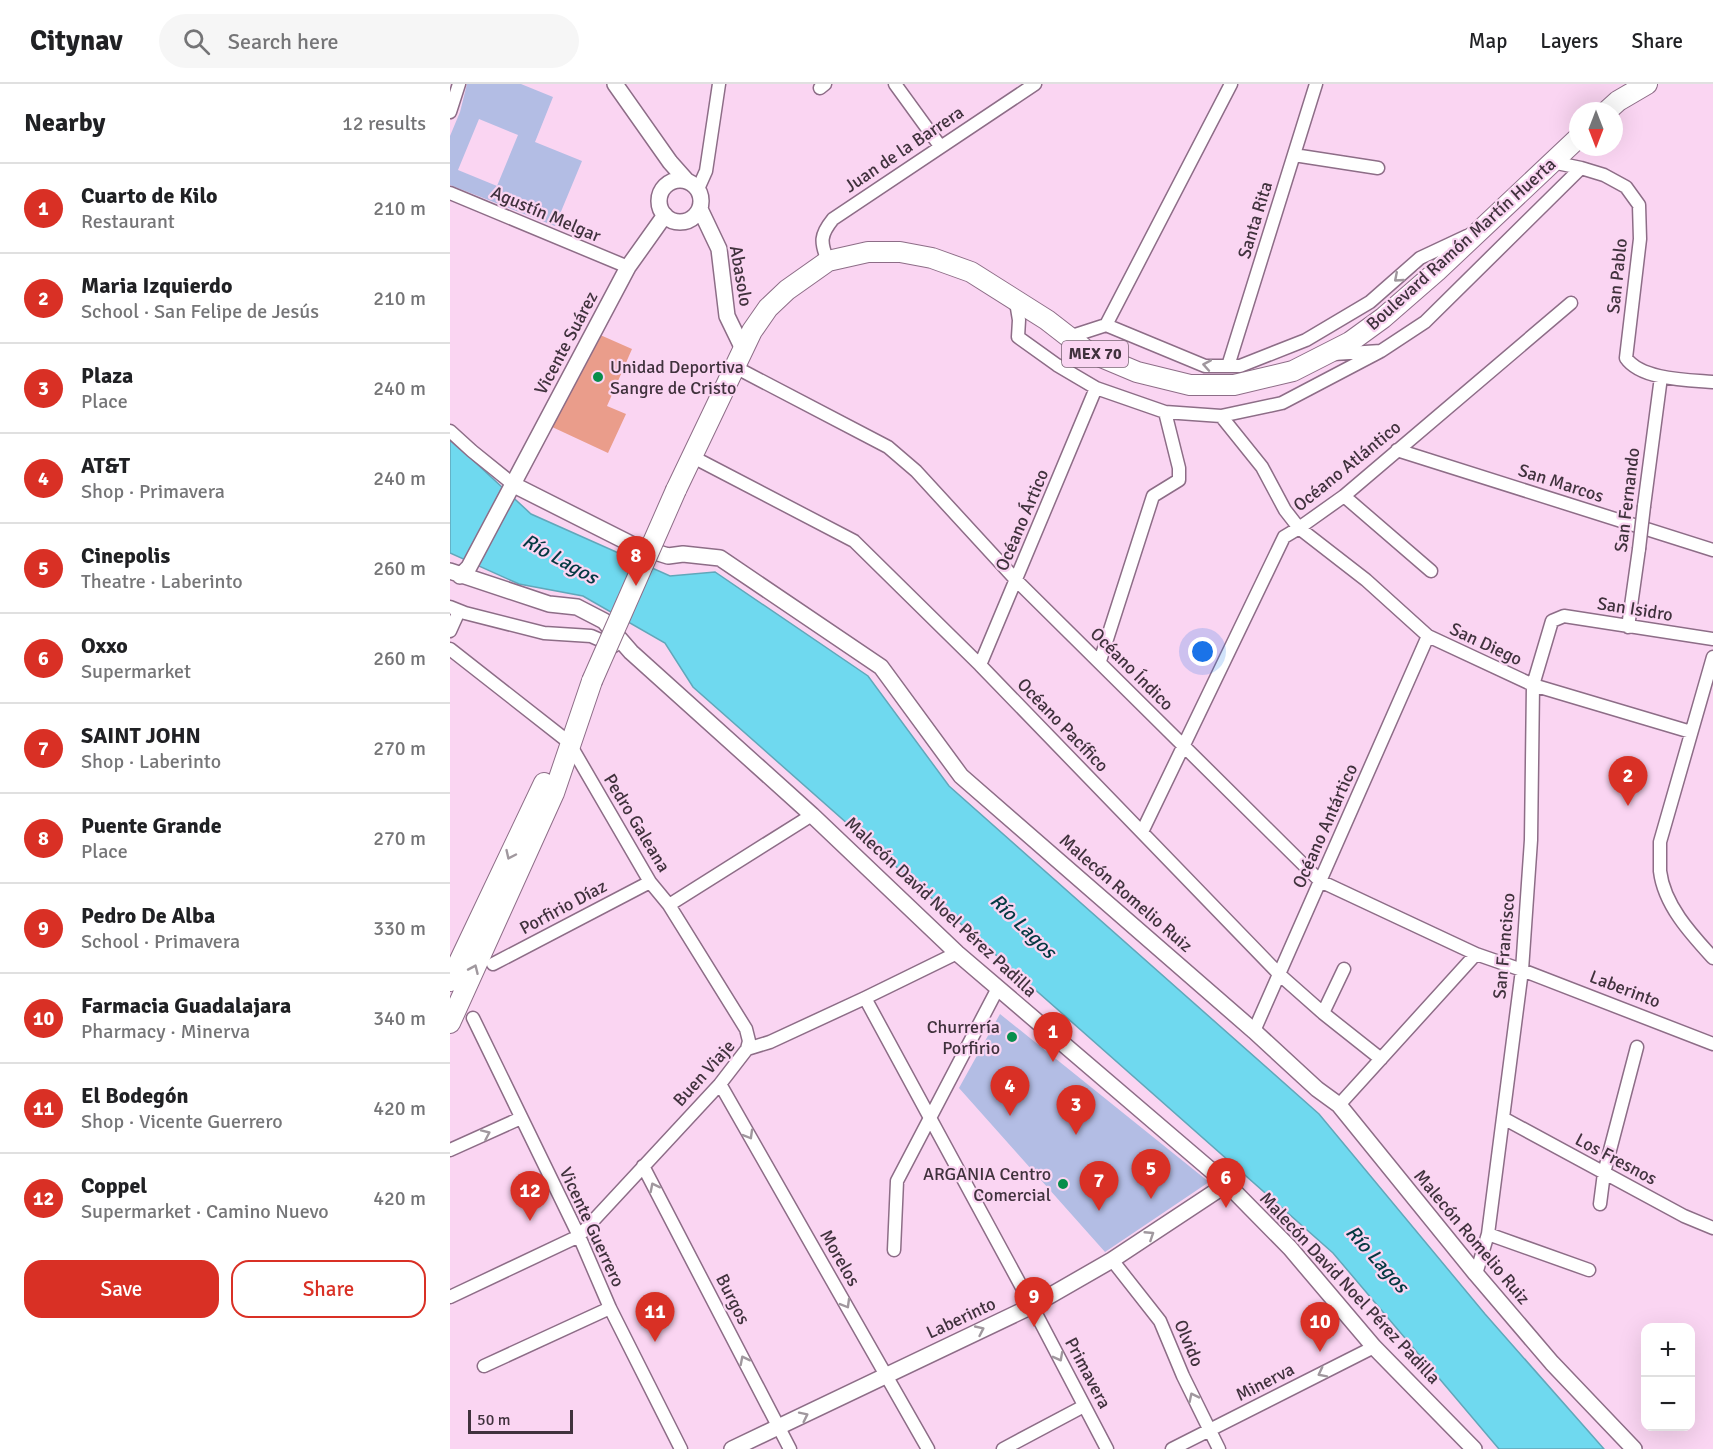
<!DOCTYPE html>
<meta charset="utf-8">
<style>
body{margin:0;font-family:Signika,sans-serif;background:#f6f6f6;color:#202124}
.controls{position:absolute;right:18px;bottom:18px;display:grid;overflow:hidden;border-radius:12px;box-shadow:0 6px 24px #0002}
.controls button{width:54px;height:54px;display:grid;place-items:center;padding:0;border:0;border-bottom:2px solid #e0e0e0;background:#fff;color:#202124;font:30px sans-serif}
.compass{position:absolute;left:1119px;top:18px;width:54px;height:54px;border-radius:50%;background:#fff;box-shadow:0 6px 24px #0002;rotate:180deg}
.scale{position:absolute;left:18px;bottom:15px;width:105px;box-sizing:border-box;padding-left:6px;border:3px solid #40323d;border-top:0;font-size:16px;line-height:21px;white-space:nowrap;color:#40323d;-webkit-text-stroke:4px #fad5f2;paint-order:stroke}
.you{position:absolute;left:753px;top:568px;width:21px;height:21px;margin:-15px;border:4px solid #fff;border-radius:50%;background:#1a73e8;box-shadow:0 0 0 9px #1a73e833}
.badge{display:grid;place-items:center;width:39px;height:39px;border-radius:50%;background:#d93025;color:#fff;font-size:20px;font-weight:700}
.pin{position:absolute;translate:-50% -50px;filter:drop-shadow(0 2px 3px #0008)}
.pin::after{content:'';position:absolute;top:32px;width:21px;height:18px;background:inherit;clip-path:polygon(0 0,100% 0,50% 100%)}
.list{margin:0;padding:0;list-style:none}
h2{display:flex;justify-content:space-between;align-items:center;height:78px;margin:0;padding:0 24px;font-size:26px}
h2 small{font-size:20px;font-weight:400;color:#757577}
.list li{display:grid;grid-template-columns:39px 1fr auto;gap:18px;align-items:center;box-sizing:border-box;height:90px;padding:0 24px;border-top:2px solid #e0e0e0}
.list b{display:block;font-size:22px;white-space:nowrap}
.list p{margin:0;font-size:20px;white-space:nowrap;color:#757577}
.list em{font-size:20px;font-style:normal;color:#757577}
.actions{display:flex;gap:12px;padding:18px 24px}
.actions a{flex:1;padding:14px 0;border:2px solid #d93025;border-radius:18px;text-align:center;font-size:21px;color:#d93025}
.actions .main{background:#d93025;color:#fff}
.icon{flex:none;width:33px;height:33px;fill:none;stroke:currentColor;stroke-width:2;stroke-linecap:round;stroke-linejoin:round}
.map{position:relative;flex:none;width:1263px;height:1365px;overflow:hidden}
header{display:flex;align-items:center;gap:36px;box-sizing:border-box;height:84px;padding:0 30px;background:#fff;border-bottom:2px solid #e0e0e0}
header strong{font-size:28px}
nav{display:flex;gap:33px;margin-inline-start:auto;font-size:21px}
.search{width:420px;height:54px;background:#f6f6f6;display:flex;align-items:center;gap:15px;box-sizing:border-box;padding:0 21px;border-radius:33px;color:#757577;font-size:22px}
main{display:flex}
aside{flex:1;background:#fff}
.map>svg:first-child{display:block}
</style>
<header>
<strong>Citynav</strong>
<div class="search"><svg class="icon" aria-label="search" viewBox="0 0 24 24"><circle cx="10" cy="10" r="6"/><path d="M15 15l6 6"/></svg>Search here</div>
<nav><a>Map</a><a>Layers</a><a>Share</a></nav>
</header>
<main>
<aside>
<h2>Nearby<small>12 results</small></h2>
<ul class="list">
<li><span class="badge">1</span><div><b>Cuarto de Kilo</b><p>Restaurant</p></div><em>210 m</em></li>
<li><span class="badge">2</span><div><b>Maria Izquierdo</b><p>School · San Felipe de Jesús</p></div><em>210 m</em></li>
<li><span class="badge">3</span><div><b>Plaza</b><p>Place</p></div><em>240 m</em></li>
<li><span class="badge">4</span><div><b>AT&amp;T</b><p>Shop · Primavera</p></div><em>240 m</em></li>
<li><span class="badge">5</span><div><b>Cinepolis</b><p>Theatre · Laberinto</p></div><em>260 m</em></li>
<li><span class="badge">6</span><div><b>Oxxo</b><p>Supermarket</p></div><em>260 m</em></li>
<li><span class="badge">7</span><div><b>SAINT JOHN</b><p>Shop · Laberinto</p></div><em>270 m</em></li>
<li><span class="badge">8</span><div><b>Puente Grande</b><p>Place</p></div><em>270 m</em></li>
<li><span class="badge">9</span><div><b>Pedro De Alba</b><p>School · Primavera</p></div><em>330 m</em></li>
<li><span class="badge">10</span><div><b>Farmacia Guadalajara</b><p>Pharmacy · Minerva</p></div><em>340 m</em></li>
<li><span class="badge">11</span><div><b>El Bodegón</b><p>Shop · Vicente Guerrero</p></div><em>420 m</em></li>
<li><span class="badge">12</span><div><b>Coppel</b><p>Supermarket · Camino Nuevo</p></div><em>420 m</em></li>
</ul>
<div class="actions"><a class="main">Save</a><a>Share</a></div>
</aside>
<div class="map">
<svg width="1263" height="1365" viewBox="0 0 1263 1365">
<rect width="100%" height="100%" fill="#fad5f2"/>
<path fill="#ea9d8b" d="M 148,250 L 182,265 L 157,322 L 176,330 L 158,369 L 100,342 Z"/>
<path fill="#6fd9ef" stroke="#61a7ba" stroke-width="1.5" d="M 0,355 L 81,430 L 220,492 L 265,488 L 418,592 L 499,702 L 869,1030 L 1035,1230 L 1154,1365 L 1049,1365 L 883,1169 L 243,603 L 215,559 L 133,512 L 69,500 L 0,469 Z"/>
<path fill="#b3bde4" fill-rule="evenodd" d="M 17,0 L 71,0 L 103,13 L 85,58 L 132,77 L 105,142 L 0,101 L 0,52 L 10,28 ZM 29,35 L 68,51 L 47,102 L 8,86 Z
M 550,930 L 759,1098 L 655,1168 L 509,1004 Z"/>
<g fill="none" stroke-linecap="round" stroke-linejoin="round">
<defs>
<path id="minor" d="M 445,0 L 490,62
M 370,4 L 375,0
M 0,28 L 9,0
M 844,71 L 928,84
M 1102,78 L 1131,84 L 1154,91 L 1176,103 L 1189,121 L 1190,155 L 1176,274 C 1191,296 1239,296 1263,298
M 248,105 L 256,87 L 269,0
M 0,109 L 178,183
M 378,177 C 370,158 370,151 383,135 L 585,0
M 566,218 L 569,236 L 568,253 L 607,281 L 646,304 L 715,328 L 771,332 L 832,319 L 931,267
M 656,241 L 781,0
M 619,253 L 656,241 L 755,282 L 790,282 L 856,256 L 920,218 L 970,174 L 1017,152
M 883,270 L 931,267 L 975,238 L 1131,84
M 778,282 L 866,0
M 285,283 L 438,363 L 466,387 L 566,496 L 870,797 L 1026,870 L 1072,886 L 1263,960
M 771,332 L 812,383 L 835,426 L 849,444 L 916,496 L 978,552 L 1083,601 L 1241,648
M 0,347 L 22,367 L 64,401
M 947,366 L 1263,466
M 241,372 L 404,457 L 530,581 L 830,891 L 873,929 L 931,975
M 894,412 L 981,487
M 1194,422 L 1211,293
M 0,523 L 15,529 L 94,549 L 141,552 L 164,562
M 1178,543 L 1189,465
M 0,547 L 9,527
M 0,565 L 116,656 L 121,662 L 200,798 L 219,821 L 296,945 L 299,957 L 297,965
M 1263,573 L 1210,758 C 1210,768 1210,777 1210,787 C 1214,821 1241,850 1263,874
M 650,577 L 703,412 L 729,396 L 729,384 L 715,328
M 530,581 L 646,304
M 692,748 L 834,453 L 849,444 L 894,412 L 1121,219
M 219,821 L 362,731
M 43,880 L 200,798
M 415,914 L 582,1222 L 657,1365
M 873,929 L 894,885
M 23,934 L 129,1152 L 160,1224 L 231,1365
M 804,947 L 978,552
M 270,1000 L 478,1365
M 889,1021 L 1026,870
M 1053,1034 L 1234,1132 L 1263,1144
M 0,1066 L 71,1034
M 193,1082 L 340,1365
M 1150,1120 L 1154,1089 L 1187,963
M 1038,1150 L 1139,1186
M 444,1166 L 447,1097 L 548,904
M 662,1176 L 710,1237 L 733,1292 L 769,1365
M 1026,1190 L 1038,1150 L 1072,886 L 1081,756 L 1083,601 L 1102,537 L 1114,532 L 1263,555
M 0,1213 L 129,1152 L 270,1000 L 297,965 L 320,958 L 415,914 L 507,869
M 34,1282 L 160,1224
M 553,1365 L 634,1322
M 722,1365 L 924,1263"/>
<path id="tertiary" d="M 165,0 L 220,78 L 236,96
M209 117a21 21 0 1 1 42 0a21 21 0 1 1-42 0Z
M 250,125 L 269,165 L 277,232 L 293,265
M 64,401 L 183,461 L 218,472 L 233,470 L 270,474 L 431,583 L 511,692 L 804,947 L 867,1005 L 889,1021 L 1026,1190 L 1102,1279 L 1184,1365
M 0,487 L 99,520 L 127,523 L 154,537 L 181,568 L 362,731 L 507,869 L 777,1100 L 840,1164 L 924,1263 L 1024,1365
M 10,492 L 19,483 L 178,183 L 215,131
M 282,1365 L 582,1222 L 662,1176 L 777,1100"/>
<path id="primary" d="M 1157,27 L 1168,17 L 1197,0
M 226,406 L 302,247 L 318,224 L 337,206 L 378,177 L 418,168 L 450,168 L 482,174 L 521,188 L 597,236 L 637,267 L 687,288 L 740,301 L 784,301 L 843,287 L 900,258 L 933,234 L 987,187 L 1128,54
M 0,897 L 94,699
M 0,939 L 104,709 L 142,597"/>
</defs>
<use href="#minor" stroke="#8d6d87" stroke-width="15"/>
<use href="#tertiary" stroke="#8d6d87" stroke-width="18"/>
<use href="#primary" stroke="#8d6d87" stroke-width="22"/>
<use href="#minor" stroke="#fff" stroke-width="12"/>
<use href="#tertiary" stroke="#fff" stroke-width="15"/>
<use href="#primary" stroke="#fff" stroke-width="20"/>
<defs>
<path id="minor-bridge" d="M 1189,465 L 1194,422"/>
<path id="primary-bridge" d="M 142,597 L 226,406"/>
</defs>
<use href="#minor-bridge" stroke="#8d6d87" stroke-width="15" stroke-linecap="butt"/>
<use href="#primary-bridge" stroke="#8d6d87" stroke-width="22" stroke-linecap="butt"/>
<use href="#minor-bridge" stroke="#fff" stroke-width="12"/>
<use href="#primary-bridge" stroke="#fff" stroke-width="20"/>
</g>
<defs><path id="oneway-chevron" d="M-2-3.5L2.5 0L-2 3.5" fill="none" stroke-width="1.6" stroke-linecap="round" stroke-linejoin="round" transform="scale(1.5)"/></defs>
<g stroke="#a0989e">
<use href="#oneway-chevron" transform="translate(948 194) rotate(139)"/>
<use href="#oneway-chevron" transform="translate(757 281) rotate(-170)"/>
<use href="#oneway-chevron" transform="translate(60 771) rotate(115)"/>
<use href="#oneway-chevron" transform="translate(24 885) rotate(-66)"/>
<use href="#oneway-chevron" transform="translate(36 1050) rotate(-24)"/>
<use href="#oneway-chevron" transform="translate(299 1051) rotate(60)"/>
<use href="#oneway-chevron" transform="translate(204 1103) rotate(-117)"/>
<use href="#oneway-chevron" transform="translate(700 1151) rotate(-33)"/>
<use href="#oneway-chevron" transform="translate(396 1220) rotate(60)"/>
<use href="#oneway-chevron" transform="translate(530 1246) rotate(-25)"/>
<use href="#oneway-chevron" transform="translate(609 1273) rotate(62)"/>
<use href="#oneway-chevron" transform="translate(294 1276) rotate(-117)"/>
<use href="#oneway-chevron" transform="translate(872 1289) rotate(153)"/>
<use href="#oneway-chevron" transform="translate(743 1313) rotate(-116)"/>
<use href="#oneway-chevron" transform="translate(354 1332) rotate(-26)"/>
</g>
<g fill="#078e4b" stroke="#fad5f2" stroke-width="2">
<circle cx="148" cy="293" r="6"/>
<circle cx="562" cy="953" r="6"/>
<circle cx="613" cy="1100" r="6"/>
</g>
<g text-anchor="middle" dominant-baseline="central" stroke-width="4.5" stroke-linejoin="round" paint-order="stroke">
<rect fill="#fad5f2" stroke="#786373" stroke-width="1.5" x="612" y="257" width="66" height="26" rx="4.5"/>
<g font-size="16" font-weight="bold" fill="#40323d">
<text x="645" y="270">MEX 70</text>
</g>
<g font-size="18" fill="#40323d" stroke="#fad5f2">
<text transform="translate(454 65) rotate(-34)">Juan de la Barrera</text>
<text transform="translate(96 130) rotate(23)">Agustín Melgar</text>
<text transform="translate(805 136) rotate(-73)">Santa Rita</text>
<text transform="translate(1011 160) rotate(-42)">Boulevard Ramón Martín Huerta</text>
<text transform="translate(291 192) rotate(80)">Abasolo</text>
<text transform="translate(1167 192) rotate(-84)">San Pablo</text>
<text transform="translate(116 259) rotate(-62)">Vicente Suárez</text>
<text transform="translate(897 382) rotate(-39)">Océano Atlántico</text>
<text transform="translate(1111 399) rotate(18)">San Marcos</text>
<text transform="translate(1177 416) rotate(-83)">San Fernando</text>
<text transform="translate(572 436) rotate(-67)">Océano Ártico</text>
<text transform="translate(1185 525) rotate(9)">San Isidro</text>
<text transform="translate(1036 560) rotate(25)">San Diego</text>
<text transform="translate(682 585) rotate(45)">Océano Índico</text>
<text transform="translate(613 641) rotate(46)">Océano Pacífico</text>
<text transform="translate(187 739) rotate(59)">Pedro Galeana</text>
<text transform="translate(875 742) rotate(-66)">Océano Antártico</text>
<text transform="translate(676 809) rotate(41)">Malecón Romelio Ruiz</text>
<text transform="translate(113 823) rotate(-28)">Porfirio Díaz</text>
<text transform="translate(491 823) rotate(43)">Malecón David Noel Pérez Padilla</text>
<text transform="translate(1054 862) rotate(-85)">San Francisco</text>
<text transform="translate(1175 905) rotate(21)">Laberinto</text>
<text transform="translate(254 989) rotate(-48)">Buen Viaje</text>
<text transform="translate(1166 1075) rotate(28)">Los Fresnos</text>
<text transform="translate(142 1143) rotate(65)">Vicente Guerrero</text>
<text transform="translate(1022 1153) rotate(50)">Malecón Romelio Ruiz</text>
<text transform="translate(390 1174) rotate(60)">Morelos</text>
<text transform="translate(900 1204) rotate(47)">Malecón David Noel Pérez Padilla</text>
<text transform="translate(283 1215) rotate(63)">Burgos</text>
<text transform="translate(511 1234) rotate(-25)">Laberinto</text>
<text transform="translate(739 1259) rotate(67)">Olvido</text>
<text transform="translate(638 1289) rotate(62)">Primavera</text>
<text transform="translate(815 1298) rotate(-27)">Minerva</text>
</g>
<g font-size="18" fill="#40323d" stroke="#fad5f2" text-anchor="end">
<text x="160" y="283" text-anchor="start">Unidad Deportiva<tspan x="160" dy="21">Sangre de Cristo</tspan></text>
<text x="550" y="943">Churrería<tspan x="550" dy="21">Porfirio</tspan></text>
<text x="601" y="1090">ARGANIA Centro<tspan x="601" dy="21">Comercial</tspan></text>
</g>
<g font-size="20" font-style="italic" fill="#033841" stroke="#fad5f2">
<text transform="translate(110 475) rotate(29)">Río Lagos</text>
<text transform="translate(573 842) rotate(44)">Río Lagos</text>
<text transform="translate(927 1175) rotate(48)">Río Lagos</text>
</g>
</g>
</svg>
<div class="controls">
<button>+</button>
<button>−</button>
</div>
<svg class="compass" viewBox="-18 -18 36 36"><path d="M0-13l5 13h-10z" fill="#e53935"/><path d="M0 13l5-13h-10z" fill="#757577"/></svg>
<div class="scale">50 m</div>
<div class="you"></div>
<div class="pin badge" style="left:603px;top:978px">1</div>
<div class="pin badge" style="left:1178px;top:722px">2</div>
<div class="pin badge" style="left:626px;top:1051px">3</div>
<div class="pin badge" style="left:560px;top:1032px">4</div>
<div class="pin badge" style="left:701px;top:1115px">5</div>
<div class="pin badge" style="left:776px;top:1124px">6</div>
<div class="pin badge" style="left:649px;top:1127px">7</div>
<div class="pin badge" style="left:186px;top:502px">8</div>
<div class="pin badge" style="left:584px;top:1243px">9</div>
<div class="pin badge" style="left:870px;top:1268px">10</div>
<div class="pin badge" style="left:205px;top:1258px">11</div>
<div class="pin badge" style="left:80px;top:1137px">12</div>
</div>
</main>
